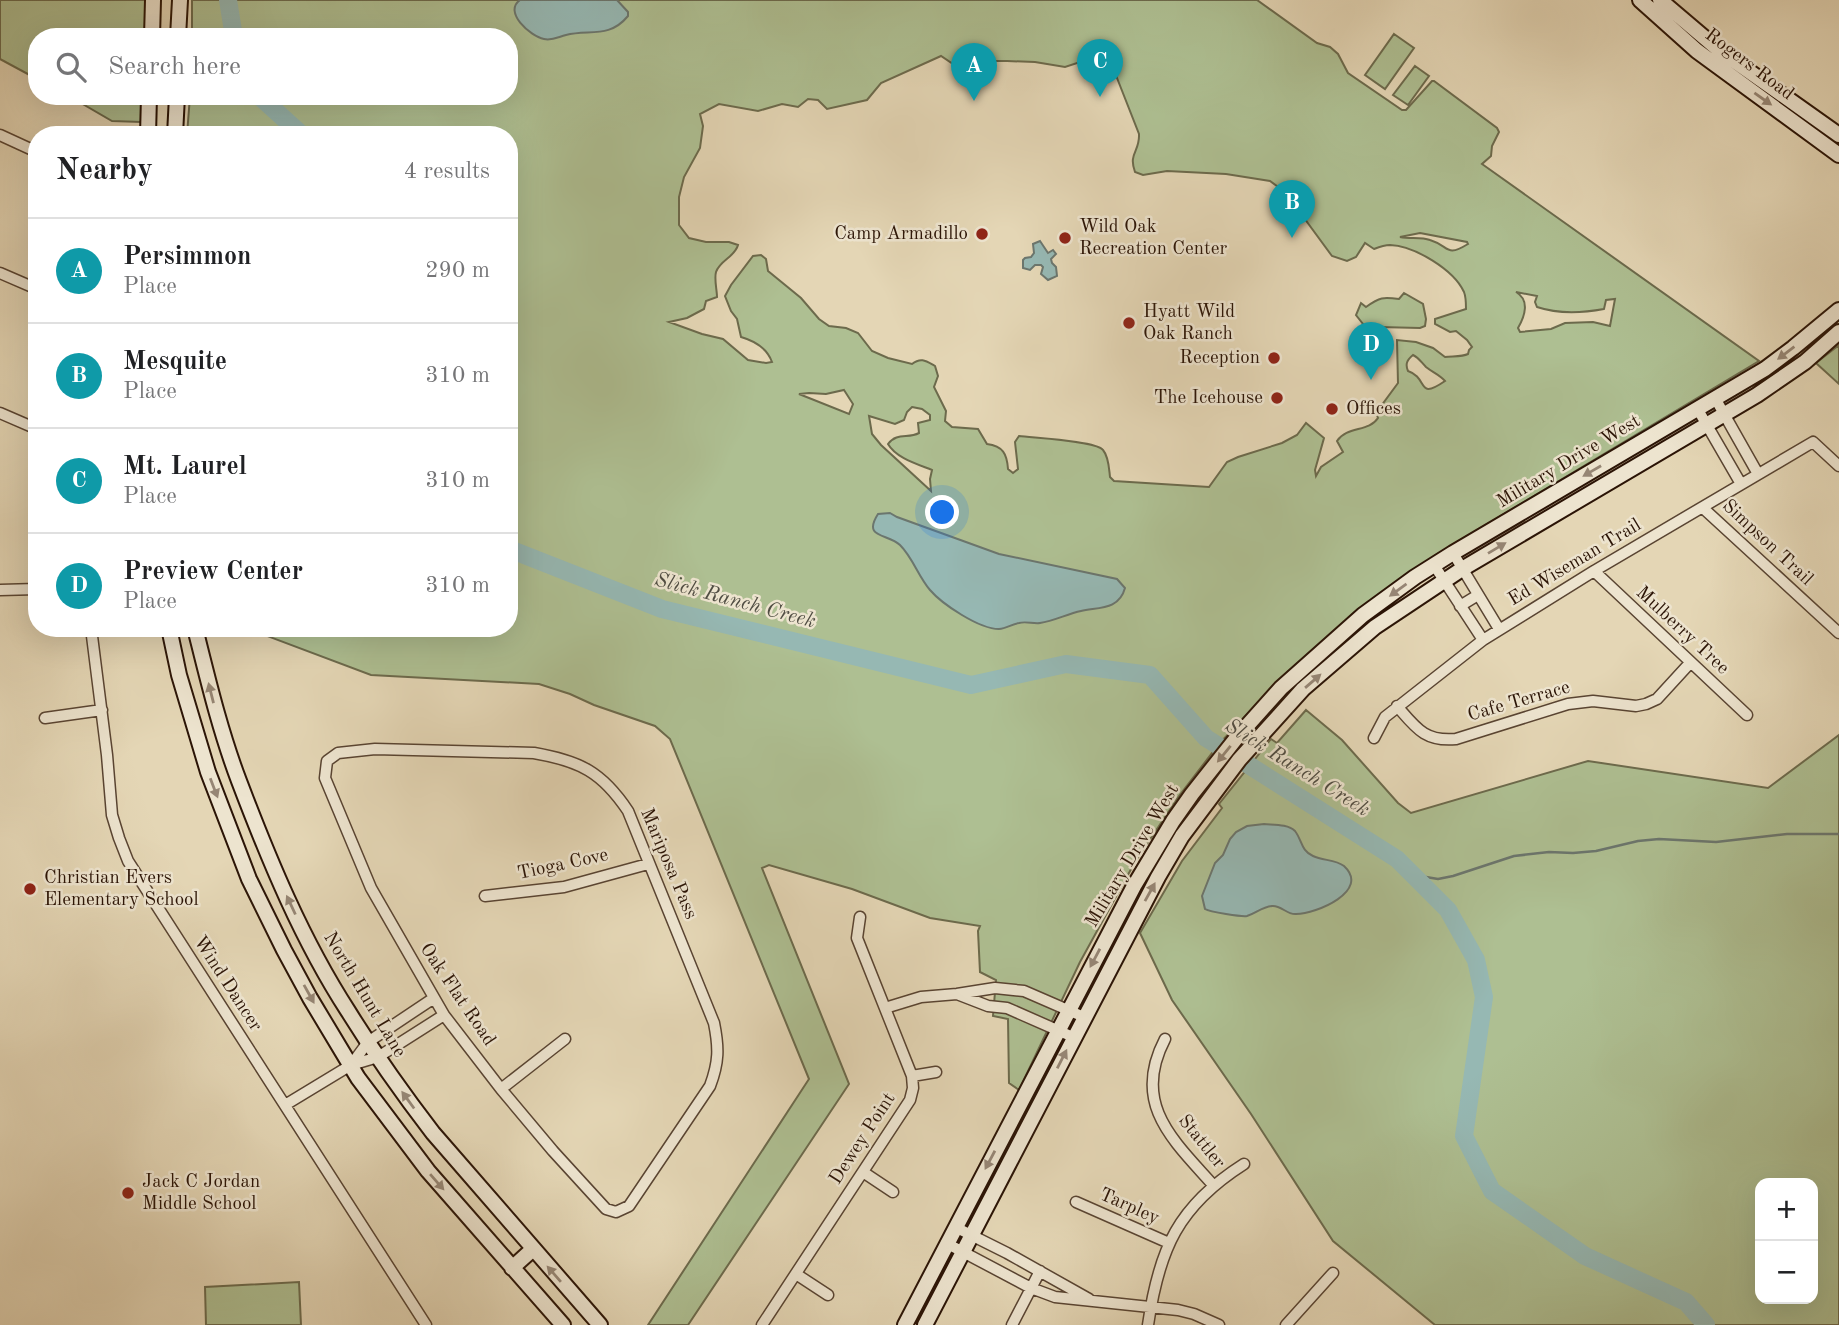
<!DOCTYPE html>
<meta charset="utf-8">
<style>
body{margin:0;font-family:"Old Standard TT",serif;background:#f2f2f2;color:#202124}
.controls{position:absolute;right:21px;bottom:21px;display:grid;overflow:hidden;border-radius:14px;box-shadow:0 7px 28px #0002}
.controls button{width:63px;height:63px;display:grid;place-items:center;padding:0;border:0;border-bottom:2px solid #e0e0e0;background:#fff;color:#202124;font:35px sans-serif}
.you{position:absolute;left:943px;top:513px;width:24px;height:24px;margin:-18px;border:5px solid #fff;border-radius:50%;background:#1a73e8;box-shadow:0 0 0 10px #1a73e833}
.badge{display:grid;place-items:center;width:46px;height:46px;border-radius:50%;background:#0b8043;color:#fff;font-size:23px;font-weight:700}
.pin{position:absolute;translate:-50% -58px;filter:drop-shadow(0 2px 4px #0008)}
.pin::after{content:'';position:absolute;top:37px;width:24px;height:21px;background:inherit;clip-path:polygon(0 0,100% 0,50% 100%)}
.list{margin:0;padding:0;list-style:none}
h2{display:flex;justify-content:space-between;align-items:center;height:91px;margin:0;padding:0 28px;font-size:30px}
h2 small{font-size:23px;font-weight:400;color:#757577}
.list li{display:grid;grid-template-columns:46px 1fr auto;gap:21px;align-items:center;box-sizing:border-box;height:105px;padding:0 28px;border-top:2px solid #e0e0e0}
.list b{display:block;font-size:26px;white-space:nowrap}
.list p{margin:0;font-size:23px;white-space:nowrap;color:#757577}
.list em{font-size:23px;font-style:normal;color:#757577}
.icon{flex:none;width:38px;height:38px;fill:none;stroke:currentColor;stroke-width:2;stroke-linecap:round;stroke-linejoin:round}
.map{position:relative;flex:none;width:1839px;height:1325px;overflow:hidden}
.search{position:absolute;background:#fff;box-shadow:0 7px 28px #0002;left:28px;top:28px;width:490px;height:77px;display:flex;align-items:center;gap:18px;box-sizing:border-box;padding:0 24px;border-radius:28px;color:#757577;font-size:26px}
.panel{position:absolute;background:#fff;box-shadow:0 7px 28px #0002;left:28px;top:126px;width:490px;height:511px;border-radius:28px}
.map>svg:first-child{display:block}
</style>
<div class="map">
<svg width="1839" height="1325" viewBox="0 0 1839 1325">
<rect width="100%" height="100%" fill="#e4d6b5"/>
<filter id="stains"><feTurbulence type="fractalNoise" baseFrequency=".00286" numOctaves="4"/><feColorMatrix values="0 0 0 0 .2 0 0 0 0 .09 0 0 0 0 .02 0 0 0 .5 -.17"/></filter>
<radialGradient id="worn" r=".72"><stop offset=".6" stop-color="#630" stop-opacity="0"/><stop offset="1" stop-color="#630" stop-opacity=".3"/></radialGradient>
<path fill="#aebf92" stroke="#6c6a4c" stroke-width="2" fill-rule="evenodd" d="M 0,0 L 146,0 L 145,37 L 37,37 L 37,79 L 0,59 Z
M 192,0 L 1257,0 L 1317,43 L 1330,47 L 1338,54 L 1348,73 L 1402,110 L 1406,110 L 1432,81 L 1434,81 L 1497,128 L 1499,132 L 1492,146 L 1491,156 L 1482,164 L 1759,361 L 1434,556 L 1373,601 L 1276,684 L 1219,744 L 1179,796 L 1135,862 L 1080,962 L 1019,1090 L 1009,1083 L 1008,1019 L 993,1016 L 996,980 L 980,972 L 978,931 L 980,926 L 930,918 L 852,889 L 769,865 L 762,868 L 849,1084 L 688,1325 L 648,1325 L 809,1079 L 670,739 L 655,726 L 594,705 L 570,694 L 539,684 L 371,675 L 246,628 L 509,628 L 509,135 L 187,135 L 190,96 L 509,96 L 509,37 L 192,37 ZM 1106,50 L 1139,134 C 1140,152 1128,153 1135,172 L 1143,175 L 1167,171 L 1226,174 L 1270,181 L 1285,192 L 1332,256 L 1347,261 L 1356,257 L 1365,243 L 1374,249 C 1379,247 1385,245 1390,245 C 1415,246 1454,270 1464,292 C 1466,297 1466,304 1466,309 L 1435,319 L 1435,324 L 1450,332 L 1456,331 L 1467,340 L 1472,347 L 1469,350 L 1468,354 C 1462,357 1452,356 1445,357 L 1433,348 L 1416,342 L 1397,340 L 1398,383 L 1376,413 L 1378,418 C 1369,432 1347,426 1337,441 L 1343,452 L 1321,467 L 1316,476 L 1315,470 L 1324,438 L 1306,423 L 1297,435 L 1282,443 L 1238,457 L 1227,462 L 1209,487 L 1114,481 L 1110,477 C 1109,469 1109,457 1103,450 C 1097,441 1034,438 1019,436 L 1015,442 L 1018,469 L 1013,473 L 1008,469 C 1007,454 1003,446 987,444 L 978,429 L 952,427 L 945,421 L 946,411 L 934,387 L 938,376 L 935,366 C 926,361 921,357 912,364 L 888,358 L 872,351 L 858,333 L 846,328 L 829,326 L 819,319 L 801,298 L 768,271 L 766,259 L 761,255 L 753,256 L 731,285 L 725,296 L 731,311 L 737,319 L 741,337 C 755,341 767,348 772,362 L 766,363 L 748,360 L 723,339 L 702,334 L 669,322 L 687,318 L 704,309 L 706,301 L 717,297 C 717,290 714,279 716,272 C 720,260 735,257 738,245 L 729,242 L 706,242 L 689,238 L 679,225 L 679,197 L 684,177 L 700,148 L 703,126 L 700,114 L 719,104 L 758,111 L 782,104 L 798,107 L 808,99 L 818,100 L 827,109 L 867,100 L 881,83 L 941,56 L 956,66 L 970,67 L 995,61 L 1007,61 L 1035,62 L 1065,67 L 1102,55 ZM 1420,233 L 1467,242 L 1468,244 C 1445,258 1450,246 1430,240 C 1421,237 1410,239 1400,237 ZM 1516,292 L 1537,296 L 1535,302 L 1537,307 C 1558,314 1582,313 1604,309 L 1606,300 L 1615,299 L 1610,326 L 1593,322 L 1565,323 L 1551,329 L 1520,332 L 1518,328 C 1525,316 1530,300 1516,292 ZM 1413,355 C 1419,358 1421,362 1426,367 C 1432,372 1440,375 1445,381 C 1416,401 1429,378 1408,371 C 1405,364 1407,360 1413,355 ZM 844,390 L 853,404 L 849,414 L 799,394 L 809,393 L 826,394 ZM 912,407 L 922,409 L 930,415 L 930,420 L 918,423 L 919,433 C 908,439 897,432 888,444 C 896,458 917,464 932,470 L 930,479 L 931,491 L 881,445 L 872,434 L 869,416 L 895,424 L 904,420 L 907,412 Z
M 1394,34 L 1414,48 L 1385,89 L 1365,75 Z
M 1415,66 L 1429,76 L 1408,105 L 1393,95 Z
M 69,96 L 142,96 L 141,122 L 112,121 Z
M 1404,293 L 1423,304 L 1426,319 L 1425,326 L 1420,328 L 1379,327 L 1354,340 L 1363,324 L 1356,315 L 1361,303 L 1366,307 C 1380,297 1383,297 1399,299 Z
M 1839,345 L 1839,384 L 1816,363 Z
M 1306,710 L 1342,740 L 1398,803 L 1411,813 L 1588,761 L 1768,788 L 1839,735 L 1839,1325 L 1435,1325 L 1333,1241 L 1251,1114 L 1172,1000 L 1140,933 L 1182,861 L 1222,808 L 1219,804 L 1271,739 L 1277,743 ZM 1760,1183 L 1813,1183 L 1813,1299 L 1760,1299 Z
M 299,1282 L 301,1325 L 206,1325 L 205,1287 Z"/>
<path fill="#96b8b3" stroke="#6b766e" stroke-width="2" d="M 520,0 L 617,0 L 628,12 L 628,16 C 609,39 589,29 566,35 C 558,37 552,41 544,39 C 530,36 503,12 520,0 Z
M 1040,241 L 1048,253 L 1053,250 L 1056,254 L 1051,259 L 1052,263 L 1056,267 L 1057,276 L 1048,280 L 1041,274 L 1043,267 L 1041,265 L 1035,265 L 1030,270 L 1023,268 L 1023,260 L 1025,258 L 1031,257 L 1034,253 L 1033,244 Z
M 890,513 L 897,517 L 999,554 L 1117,579 L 1125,588 C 1119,610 1099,607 1081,611 C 1067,614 1054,621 1040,623 C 1033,624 1026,621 1019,623 C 1012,624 1006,629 999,629 C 979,629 942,604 930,590 C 918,576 913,558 900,545 C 888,533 862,539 878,514 Z
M 1264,824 C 1273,825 1288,824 1295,831 C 1302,840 1301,851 1313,856 C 1323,861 1335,859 1344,866 C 1371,891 1316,914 1296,914 C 1287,915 1281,905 1272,906 C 1262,907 1256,913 1247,916 C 1242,917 1210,912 1205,909 L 1202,896 L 1215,863 L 1223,855 L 1230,839 L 1236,832 L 1247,826 Z"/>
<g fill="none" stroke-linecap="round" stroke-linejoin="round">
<path stroke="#6b766e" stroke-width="2.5" d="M 1414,875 L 1438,879 L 1453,876 L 1514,856 L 1549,852 L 1573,853 L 1596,851 L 1638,841 L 1659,839 L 1716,842 L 1787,834 L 1839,834"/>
<path stroke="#96b8b3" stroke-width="18" d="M 228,0 L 234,37
M 259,96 L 302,135
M 509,549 L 662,609 L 971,685 L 1066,664 L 1150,675 L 1206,738 L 1397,859 L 1448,910 L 1476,960 L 1484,997 L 1464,1136 L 1492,1191 L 1585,1256 L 1686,1302 L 1706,1325"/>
<defs>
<path id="minor" d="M 0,135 L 37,152
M 0,273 L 37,289
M 1715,398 L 1758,474
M 1697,408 L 1741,484
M 0,413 L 37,429
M 1703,508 L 1839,633
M 1453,553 L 1499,629
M 1434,565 L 1483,640
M 1594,571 L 1747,715
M 0,590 L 37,589
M 1460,606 L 1478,595
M 91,628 L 107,755 L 112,815 L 119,838 L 128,861 L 426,1325
M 1397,706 C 1416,728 1425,742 1456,739 L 1568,704 L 1593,701 L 1636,706 L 1646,704 L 1657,699 L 1690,663
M 45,718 L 102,710
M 1374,738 L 1385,717 L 1483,640 L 1594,571 L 1813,442 L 1839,466
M 375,749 L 534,753 C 580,761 602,772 628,811 L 714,1023 C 719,1048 719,1062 710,1086 L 629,1206 L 616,1212 L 606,1209 L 553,1151 L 501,1089 L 444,1015 L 371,888 L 325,778 L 327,761 L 338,753 Z
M 485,896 L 564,887 L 648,864
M 957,994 L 988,1006 L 1007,1008 L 1073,1037
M 885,1008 L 921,997 L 957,994 L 995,988 L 1024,991 L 1084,1017
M 1165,1039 C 1131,1104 1173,1140 1214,1186
M 351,1065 L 368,1042 L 434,998
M 912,1076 L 936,1072
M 501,1089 L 565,1039
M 285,1105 L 351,1065 L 378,1057 L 444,1015
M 863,1172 L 893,1192
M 1076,1202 L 1169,1243
M 955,1227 L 1007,1253 L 1089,1299
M 946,1243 L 1031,1288 L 1055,1297 L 1178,1310 L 1194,1314 L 1219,1325
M 796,1274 L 828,1295
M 762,1325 L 910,1100 L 913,1088 L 912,1076 L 857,938 L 860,917
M 1012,1325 L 1040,1271
M 1148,1325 C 1159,1249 1178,1206 1244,1164
M 1286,1325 L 1333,1273"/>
<path id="secondary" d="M 1640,0 L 1697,51 L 1839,155
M 1660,0 L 1719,50 L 1839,135
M 152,37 L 153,0
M 178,37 L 180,0
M 148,135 L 149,96
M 175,135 L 177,96
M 169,628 L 179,675 L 208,772 L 249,879 L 284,950 L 310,998 L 358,1078 L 428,1171 L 563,1325
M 195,628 C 208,680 220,731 239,781 C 269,860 302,940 348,1011 C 374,1053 403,1094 433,1133 L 600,1325
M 512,1268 L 533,1249
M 905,1325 L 1134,886 L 1173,821 L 1192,794 L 1238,736 L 1281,688 L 1363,615 L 1415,577 L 1453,553 L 1765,369 L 1793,348 L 1839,310
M 925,1325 L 1158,877 L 1182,836 L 1239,760 L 1303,689 L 1375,627 L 1462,569 L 1757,395 L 1805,362 L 1839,332"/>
</defs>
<use href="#minor" stroke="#594432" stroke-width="13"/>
<use href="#secondary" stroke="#2b1406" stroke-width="18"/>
<use href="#minor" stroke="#ede4cf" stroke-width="10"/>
<use href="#secondary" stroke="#ede4cf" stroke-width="14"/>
</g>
<defs><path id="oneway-solid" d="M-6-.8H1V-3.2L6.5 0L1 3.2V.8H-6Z" transform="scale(1.75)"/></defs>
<g fill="#968675">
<use href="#oneway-solid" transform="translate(1763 99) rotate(35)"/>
<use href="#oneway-solid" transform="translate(1786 353) rotate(143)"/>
<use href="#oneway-solid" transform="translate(1592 471) rotate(150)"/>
<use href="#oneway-solid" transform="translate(1497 548) rotate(-31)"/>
<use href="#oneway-solid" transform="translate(1398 590) rotate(144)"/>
<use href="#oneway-solid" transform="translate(1313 681) rotate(-41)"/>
<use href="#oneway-solid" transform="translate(211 693) rotate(-104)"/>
<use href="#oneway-solid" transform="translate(1224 754) rotate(129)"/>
<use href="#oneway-solid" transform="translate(214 788) rotate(69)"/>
<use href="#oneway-solid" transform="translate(1150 892) rotate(-61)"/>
<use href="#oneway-solid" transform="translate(291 905) rotate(-115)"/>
<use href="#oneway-solid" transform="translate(1095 958) rotate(118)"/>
<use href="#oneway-solid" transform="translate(309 994) rotate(61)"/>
<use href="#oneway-solid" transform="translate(1062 1059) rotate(-63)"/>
<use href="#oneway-solid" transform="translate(408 1100) rotate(-126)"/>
<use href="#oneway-solid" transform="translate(990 1160) rotate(118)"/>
<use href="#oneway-solid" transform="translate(437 1182) rotate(49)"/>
<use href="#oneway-solid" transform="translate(554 1274) rotate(-131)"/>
</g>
<g fill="#8f2418" stroke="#ede4cf" stroke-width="2.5">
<circle cx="982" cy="234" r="7"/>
<circle cx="1065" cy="238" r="7"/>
<circle cx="1129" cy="323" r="7"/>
<circle cx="1274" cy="358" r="7"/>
<circle cx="1277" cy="398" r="7"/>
<circle cx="1332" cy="409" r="7"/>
<circle cx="30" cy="889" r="7"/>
<circle cx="128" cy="1193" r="7"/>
</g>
<g text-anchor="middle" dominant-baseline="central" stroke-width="5" stroke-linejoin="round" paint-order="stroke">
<g font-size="19" fill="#2b1406" stroke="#ede4cf">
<text transform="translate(1749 65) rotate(37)">Rogers Road</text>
<text transform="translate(1569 462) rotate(-31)">Military Drive West</text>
<text transform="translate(1767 543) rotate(43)">Simpson Trail</text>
<text transform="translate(1575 563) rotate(-31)">Ed Wiseman Trail</text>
<text transform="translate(1682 631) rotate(43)">Mulberry Tree</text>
<text transform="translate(1519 702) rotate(-16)">Cafe Terrace</text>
<text transform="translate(1133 856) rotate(-59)">Military Drive West</text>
<text transform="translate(668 864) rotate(67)">Mariposa Pass</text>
<text transform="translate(563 865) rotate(-12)">Tioga Cove</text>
<text transform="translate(227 984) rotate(57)">Wind Dancer</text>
<text transform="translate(364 995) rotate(59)">North Hunt Lane</text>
<text transform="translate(457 995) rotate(56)">Oak Flat Road</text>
<text transform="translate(863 1139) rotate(-57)">Dewey Point</text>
<text transform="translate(1201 1142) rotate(51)">Stattler</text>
<text transform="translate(1129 1207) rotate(24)">Tarpley</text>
</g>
<g font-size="19" fill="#2b1406" stroke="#ede4cf" text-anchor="start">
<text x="1079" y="227">Wild Oak<tspan x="1079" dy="22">Recreation Center</tspan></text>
<text x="968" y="234" text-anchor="end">Camp Armadillo</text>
<text x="1143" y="312">Hyatt Wild<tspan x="1143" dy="22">Oak Ranch</tspan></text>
<text x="1260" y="358" text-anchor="end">Reception</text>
<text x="1263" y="398" text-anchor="end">The Icehouse</text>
<text x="1346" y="409">Offices</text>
<text x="44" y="878">Christian Evers<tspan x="44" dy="22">Elementary School</tspan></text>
<text x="142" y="1182">Jack C Jordan<tspan x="142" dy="22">Middle School</tspan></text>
</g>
<g font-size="21" font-style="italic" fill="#504d43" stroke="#ede4cf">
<text transform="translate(735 601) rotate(15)">Slick Ranch Creek</text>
<text transform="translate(1297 768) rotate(32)">Slick Ranch Creek</text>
</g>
</g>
<rect width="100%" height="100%" filter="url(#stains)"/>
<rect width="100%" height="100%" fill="url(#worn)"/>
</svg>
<div class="controls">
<button>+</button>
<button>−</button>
</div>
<div class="you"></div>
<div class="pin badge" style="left:974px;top:101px;background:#0f9aa8">A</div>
<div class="pin badge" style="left:1292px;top:238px;background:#0f9aa8">B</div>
<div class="pin badge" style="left:1100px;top:97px;background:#0f9aa8">C</div>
<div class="pin badge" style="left:1371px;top:380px;background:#0f9aa8">D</div>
<div class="search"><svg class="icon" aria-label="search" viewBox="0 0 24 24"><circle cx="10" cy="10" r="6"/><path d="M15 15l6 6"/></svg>Search here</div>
<section class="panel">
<h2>Nearby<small>4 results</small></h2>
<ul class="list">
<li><span class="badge" style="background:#0f9aa8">A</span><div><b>Persimmon</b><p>Place</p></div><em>290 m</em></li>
<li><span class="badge" style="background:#0f9aa8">B</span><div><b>Mesquite</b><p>Place</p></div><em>310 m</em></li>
<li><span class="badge" style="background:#0f9aa8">C</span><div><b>Mt. Laurel</b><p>Place</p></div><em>310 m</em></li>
<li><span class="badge" style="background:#0f9aa8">D</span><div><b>Preview Center</b><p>Place</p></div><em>310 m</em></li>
</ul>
</section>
</div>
